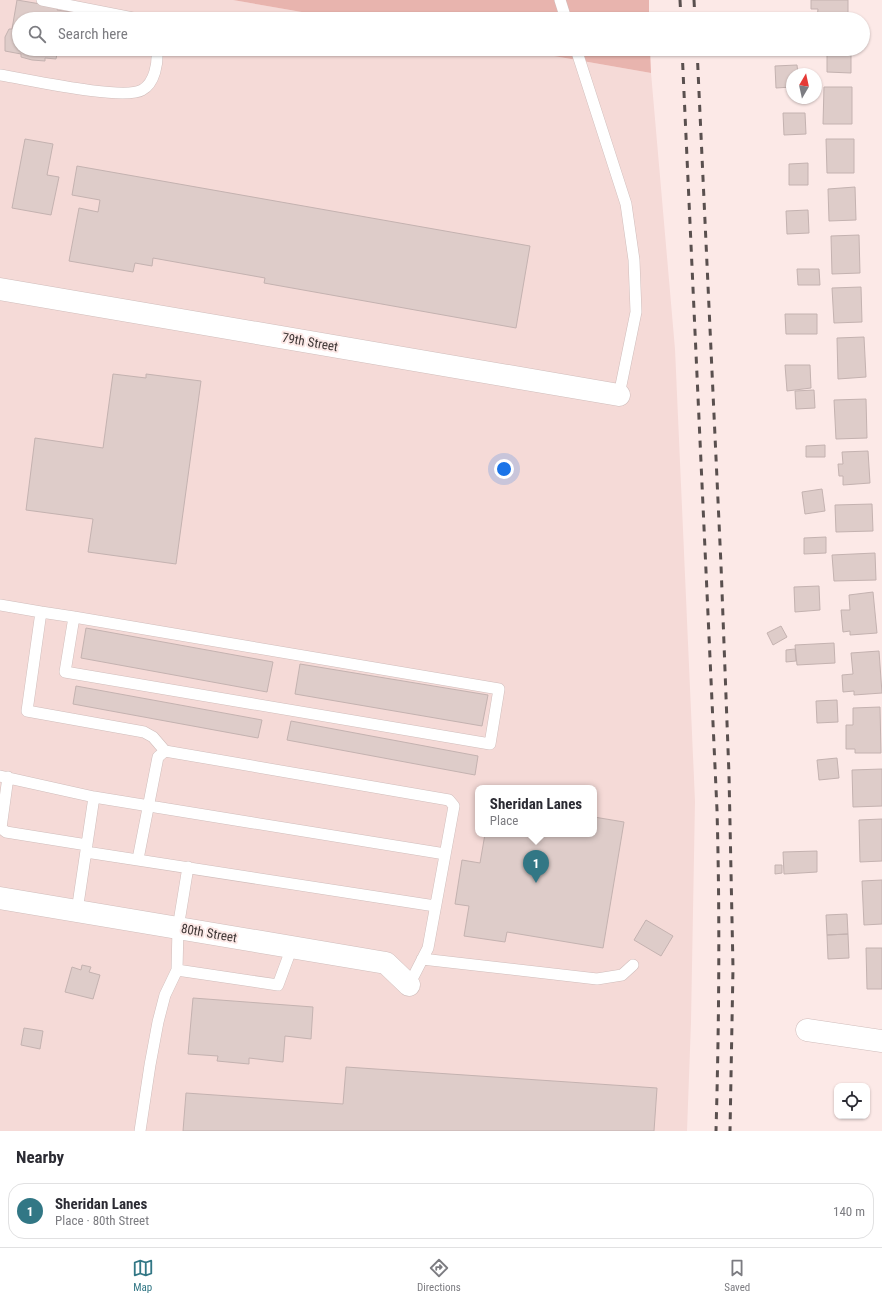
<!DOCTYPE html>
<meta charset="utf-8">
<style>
body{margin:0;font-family:"Roboto Condensed",sans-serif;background:#f7f7f7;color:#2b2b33}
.controls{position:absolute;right:12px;bottom:12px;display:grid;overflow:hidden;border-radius:8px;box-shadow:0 1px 3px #0004}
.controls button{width:36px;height:36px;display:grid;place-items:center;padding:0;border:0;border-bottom:1px solid #e1e1e2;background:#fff;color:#2b2b33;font:20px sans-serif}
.compass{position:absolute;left:786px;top:68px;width:36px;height:36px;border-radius:50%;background:#fff;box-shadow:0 1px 3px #0004;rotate:9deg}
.you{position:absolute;left:504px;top:469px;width:14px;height:14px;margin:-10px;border:3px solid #fff;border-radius:50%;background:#1a73e8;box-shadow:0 0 0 6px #1a73e833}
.badge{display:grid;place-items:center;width:26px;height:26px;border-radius:50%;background:#327785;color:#fff;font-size:13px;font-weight:700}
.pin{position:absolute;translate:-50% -33px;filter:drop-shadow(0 1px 2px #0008)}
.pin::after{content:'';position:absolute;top:21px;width:14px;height:12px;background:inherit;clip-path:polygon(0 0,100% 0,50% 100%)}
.popup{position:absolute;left:475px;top:785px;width:122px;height:52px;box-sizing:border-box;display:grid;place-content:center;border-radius:8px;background:#fff;filter:drop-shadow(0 1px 3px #0005);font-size:13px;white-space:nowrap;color:#7c7c81}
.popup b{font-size:15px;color:#2b2b33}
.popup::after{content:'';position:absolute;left:50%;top:100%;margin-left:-8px;border:8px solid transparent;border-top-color:#fff}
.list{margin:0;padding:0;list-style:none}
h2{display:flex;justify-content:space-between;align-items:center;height:52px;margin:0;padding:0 16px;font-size:17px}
h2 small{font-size:13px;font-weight:400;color:#7c7c81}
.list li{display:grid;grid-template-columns:26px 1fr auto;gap:12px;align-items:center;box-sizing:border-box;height:56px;margin:0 8px 8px;padding:0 8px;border:1px solid #e1e1e2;border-radius:16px}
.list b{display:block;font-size:15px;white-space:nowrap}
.list p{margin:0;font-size:13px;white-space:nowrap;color:#7c7c81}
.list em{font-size:13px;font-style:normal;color:#7c7c81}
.icon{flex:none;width:22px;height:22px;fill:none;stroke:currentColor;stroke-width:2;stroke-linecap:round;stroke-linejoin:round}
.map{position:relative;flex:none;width:882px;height:1131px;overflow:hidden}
.search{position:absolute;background:#fff;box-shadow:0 1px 3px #0004;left:12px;right:12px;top:12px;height:44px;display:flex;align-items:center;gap:10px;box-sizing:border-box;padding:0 14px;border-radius:22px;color:#7c7c81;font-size:15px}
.sheet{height:116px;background:#fff}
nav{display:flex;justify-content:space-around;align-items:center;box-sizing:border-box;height:56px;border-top:1px solid #e1e1e2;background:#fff;font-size:11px;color:#7c7c81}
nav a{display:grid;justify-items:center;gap:2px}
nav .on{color:#327785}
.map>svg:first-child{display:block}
</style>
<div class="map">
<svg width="882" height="1131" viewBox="0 0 882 1131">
<rect width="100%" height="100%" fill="#fce9e7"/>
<path fill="#f5dad7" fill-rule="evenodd" d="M 0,0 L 233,0 L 342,19 L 19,19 L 19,49 L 514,49 L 651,73 L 675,349 L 695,801 L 691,1022 L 687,1131 L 0,1131 ZM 478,788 L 594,788 L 594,834 L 478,834 Z"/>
<path fill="#e8b4ae" d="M 233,0 L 649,0 L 649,19 L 342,19 Z
M 514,49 L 650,49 L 651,73 Z"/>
<path fill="#deccc9" stroke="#c4b2b0" d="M 17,0 L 58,7 L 57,10 L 92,15 L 91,19 L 19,19 L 19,49 L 58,49 L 56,59 L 45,58 L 45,61 L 32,60 L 21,57 L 21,54 L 5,51 L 5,37 L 9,29 L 12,29 Z
M 811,0 L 848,0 L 848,19 L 817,19 L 818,9 L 811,9 Z
M 773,14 L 796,15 L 796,19 L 773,19 Z
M 827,49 L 851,49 L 851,73 L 827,72 Z
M 797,65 L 798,74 L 792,74 L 792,87 L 776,88 L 775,66 Z
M 824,87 L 852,87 L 852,124 L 823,124 Z
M 783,113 L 805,113 L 806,134 L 784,135 Z
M 25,139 L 53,144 L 47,175 L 59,177 L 51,215 L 12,208 Z
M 826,139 L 854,139 L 854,173 L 827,173 Z
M 808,163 L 808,185 L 789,185 L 789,164 Z
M 77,166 L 530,246 L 516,328 L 264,283 L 265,278 L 153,258 L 152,266 L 135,263 L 133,272 L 69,261 L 79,208 L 98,212 L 100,200 L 72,195 Z
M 855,187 L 856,220 L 829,221 L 828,189 Z
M 808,210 L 809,233 L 787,234 L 786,211 Z
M 859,235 L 860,273 L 832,274 L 831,236 Z
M 797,269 L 819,269 L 820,285 L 798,285 Z
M 861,287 L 862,322 L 834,323 L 832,288 Z
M 785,314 L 817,314 L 817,334 L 786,334 Z
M 864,337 L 866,377 L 838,379 L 837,338 Z
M 785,365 L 810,365 L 811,388 L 787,391 Z
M 113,374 L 146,378 L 146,374 L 201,381 L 176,564 L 88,552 L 93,519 L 26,510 L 35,438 L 103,448 Z
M 814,390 L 815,408 L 796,409 L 795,391 Z
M 866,399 L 867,438 L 836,439 L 834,400 Z
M 825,445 L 825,457 L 806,457 L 806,446 Z
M 868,451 L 870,483 L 843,485 L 843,476 L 839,476 L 838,464 L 843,464 L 842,452 Z
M 822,489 L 825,511 L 805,514 L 802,492 Z
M 872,504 L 873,531 L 836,532 L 835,505 Z
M 826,537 L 826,553 L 804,554 L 804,538 Z
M 875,553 L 876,580 L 834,581 L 832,555 Z
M 819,586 L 820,610 L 795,612 L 794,587 Z
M 873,592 L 877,633 L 850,635 L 850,631 L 843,632 L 841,610 L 850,610 L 849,595 Z
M 781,626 L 787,637 L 773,645 L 767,633 Z
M 86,628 L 273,662 L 267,692 L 81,658 Z
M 834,643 L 835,663 L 797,665 L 795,645 Z
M 795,649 L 796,661 L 786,662 L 786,650 Z
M 879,651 L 882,693 L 854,695 L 854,691 L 843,692 L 842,675 L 853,674 L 851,653 Z
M 300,664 L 488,695 L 482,726 L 295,694 Z
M 76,686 L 262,720 L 258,738 L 73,704 Z
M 837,700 L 838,722 L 817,723 L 816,701 Z
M 880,707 L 881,753 L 855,753 L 855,749 L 846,749 L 846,725 L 853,725 L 853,708 Z
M 291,721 L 478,756 L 475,775 L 287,740 Z
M 837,758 L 839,778 L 819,780 L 817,760 Z
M 882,769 L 882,806 L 853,807 L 852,770 Z
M 594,817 L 624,822 L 603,948 L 507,932 L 505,942 L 464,936 L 469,906 L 455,904 L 462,860 L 480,863 L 485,834 L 594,834 Z
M 882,819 L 882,861 L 860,862 L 859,820 Z
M 817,851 L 817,872 L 784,874 L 783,852 Z
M 775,865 L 782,865 L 782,873 L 775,874 Z
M 882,880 L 882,924 L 864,925 L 862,881 Z
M 847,914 L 848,934 L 827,935 L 826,915 Z
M 646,920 L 673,936 L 661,956 L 634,940 Z
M 848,934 L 849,958 L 828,959 L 827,935 Z
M 866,948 L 882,948 L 882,989 L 867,989 Z
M 82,965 L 91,967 L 89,972 L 100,975 L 93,999 L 65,992 L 72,967 L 81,970 Z
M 193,998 L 313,1007 L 311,1039 L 285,1036 L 283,1062 L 249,1058 L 249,1064 L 217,1061 L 218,1056 L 188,1054 Z
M 24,1028 L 43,1031 L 40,1049 L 21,1045 Z
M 346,1067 L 657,1088 L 654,1131 L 183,1131 L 186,1093 L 343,1104 Z"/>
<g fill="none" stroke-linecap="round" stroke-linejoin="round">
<defs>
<path id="service" d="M 42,0 L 138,19
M 560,0 L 566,19
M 576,49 L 626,204 L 634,260 L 636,312 L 619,395
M 0,75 C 26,79 123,101 142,90 C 155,83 158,63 157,49
M 0,605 L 41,612 L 27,711 L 144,732 L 153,737 L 165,751 L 449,800 L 454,806 L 428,948 L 409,985
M 41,612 L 74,617 L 499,689 L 490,744 L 65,672 L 74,617
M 0,776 L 94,797 L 445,854
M 8,777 L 1,828 L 6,832 L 87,845
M 86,852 L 435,906
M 138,859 L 158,757 L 165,751
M 188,867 L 178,928 L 177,970 L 278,985 L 292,947
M 77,911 L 94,797
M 422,959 L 597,979 L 622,975 L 633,965
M 140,1131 L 150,1065 L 158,1022 L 165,995 L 177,970"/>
<path id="minor" d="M 0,289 L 619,395
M 0,898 L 386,963 L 409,985
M 807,1030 L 882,1041"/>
</defs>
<use href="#service" stroke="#d0bdbb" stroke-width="12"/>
<use href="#minor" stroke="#d0bdbb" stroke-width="23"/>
<use href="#service" stroke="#fff" stroke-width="11"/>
<use href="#minor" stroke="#fff" stroke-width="22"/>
<path stroke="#5a504f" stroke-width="3" stroke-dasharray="7 7" stroke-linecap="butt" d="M 680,0 L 681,19
M 694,0 L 695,19
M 682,49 L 717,810 C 720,917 719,1024 716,1131
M 697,49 L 721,565 L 729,775 L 733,968 L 730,1131"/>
</g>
<g text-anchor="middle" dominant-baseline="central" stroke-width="4" stroke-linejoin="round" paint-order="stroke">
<g font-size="13" fill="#3d3534" stroke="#fce9e7">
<text transform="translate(310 342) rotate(10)">79th Street</text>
<text transform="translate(209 933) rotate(10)">80th Street</text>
</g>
</g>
</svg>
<div class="controls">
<button><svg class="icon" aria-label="locate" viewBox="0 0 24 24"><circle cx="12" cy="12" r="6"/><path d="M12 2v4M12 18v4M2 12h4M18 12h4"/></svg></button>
</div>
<svg class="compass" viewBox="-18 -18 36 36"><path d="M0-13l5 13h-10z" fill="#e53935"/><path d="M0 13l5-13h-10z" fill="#7c7c81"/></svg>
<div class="you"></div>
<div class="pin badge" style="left:536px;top:883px">1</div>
<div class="popup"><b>Sheridan Lanes</b>Place</div>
<div class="search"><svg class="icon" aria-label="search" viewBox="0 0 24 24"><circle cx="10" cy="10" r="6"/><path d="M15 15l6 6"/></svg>Search here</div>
</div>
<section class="sheet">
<h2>Nearby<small></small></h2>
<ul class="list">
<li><span class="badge">1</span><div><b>Sheridan Lanes</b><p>Place · 80th Street</p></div><em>140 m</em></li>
</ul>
</section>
<nav>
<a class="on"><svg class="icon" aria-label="map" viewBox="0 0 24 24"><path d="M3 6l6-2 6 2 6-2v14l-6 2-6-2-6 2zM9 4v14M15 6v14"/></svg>Map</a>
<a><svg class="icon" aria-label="directions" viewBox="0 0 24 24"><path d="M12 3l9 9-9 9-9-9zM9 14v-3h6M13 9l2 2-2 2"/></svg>Directions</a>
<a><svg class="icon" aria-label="saved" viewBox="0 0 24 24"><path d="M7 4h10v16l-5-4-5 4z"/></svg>Saved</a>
</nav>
